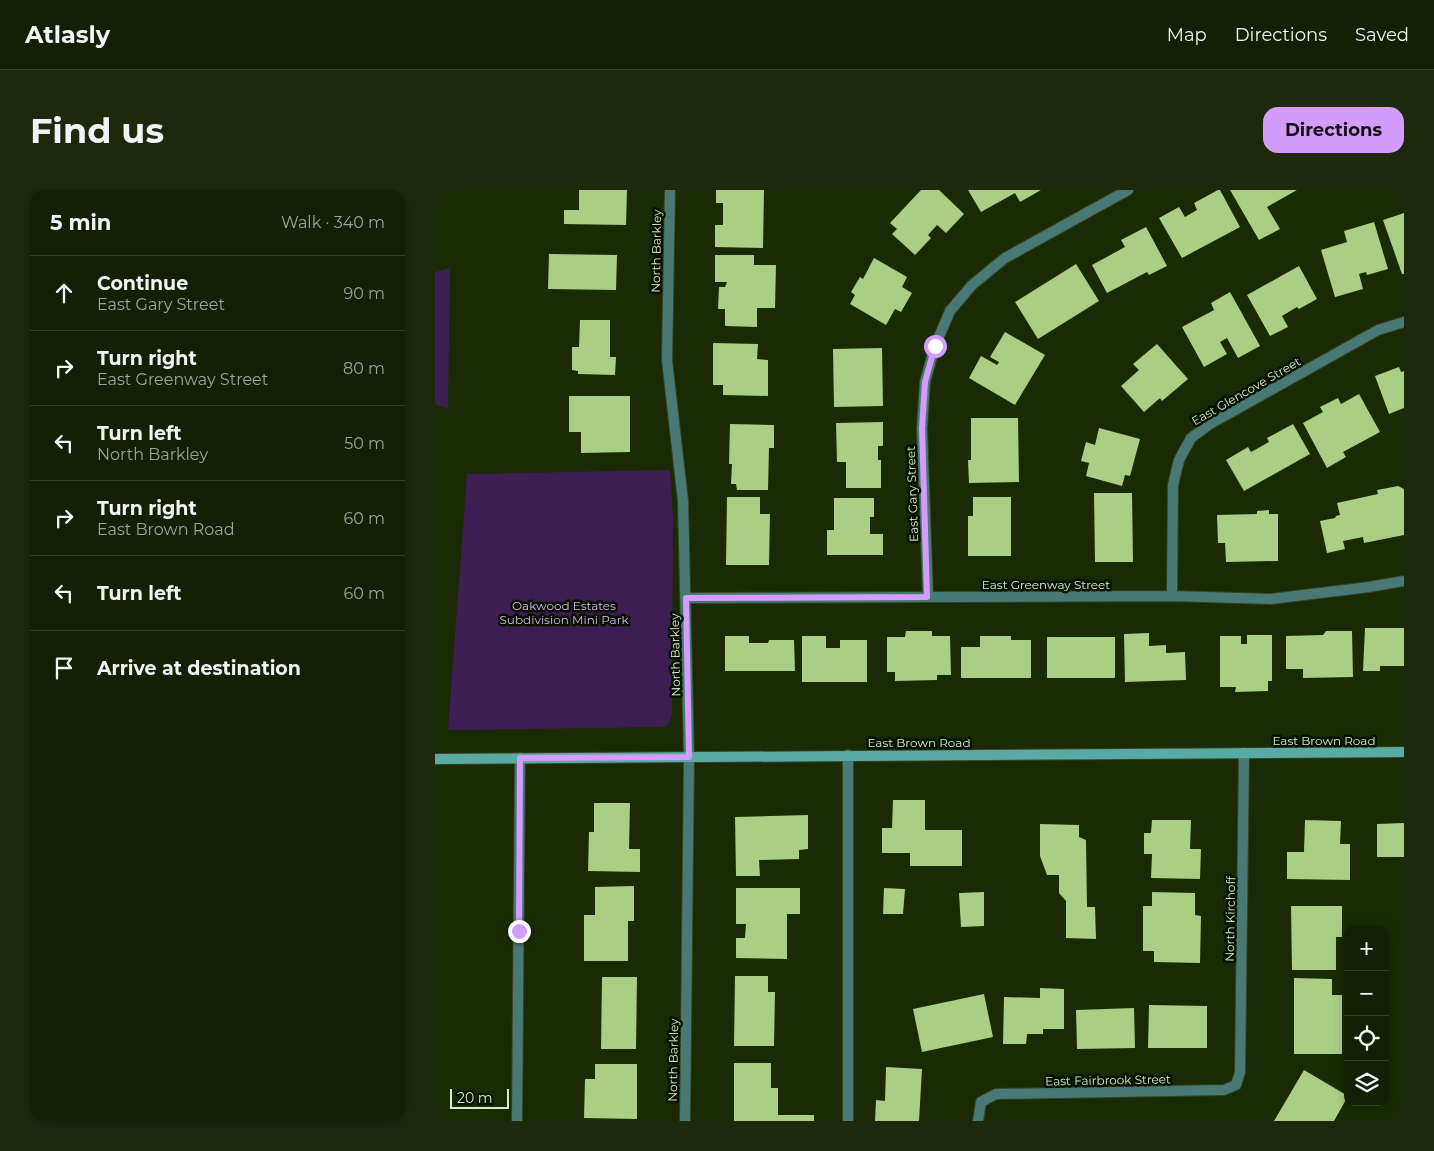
<!DOCTYPE html>
<meta charset="utf-8">
<style>
body{margin:0;font-family:Montserrat,sans-serif;background:#1d280d;color:#f1f3f6}
.controls{position:absolute;right:15px;bottom:15px;display:grid;overflow:hidden;border-radius:10px;box-shadow:0 2px 12px #0003}
.controls button{width:45px;height:45px;display:grid;place-items:center;padding:0;border:0;border-bottom:1px solid #333e25;background:#142003;color:#f1f3f6;font:25px sans-serif}
.scale{position:absolute;left:15px;bottom:12px;width:59px;box-sizing:border-box;padding-left:5px;border:2px solid #daedc8;border-top:0;font-size:14px;line-height:18px;white-space:nowrap;color:#daedc8;-webkit-text-stroke:4px #061100;paint-order:stroke}
.stop{position:absolute;width:15px;height:15px;margin:-11px;border:4px solid #d39cfd;border-radius:50%;background:#fff}
.stop.end{background:#d39cfd;border-color:#fff;box-shadow:0 1px 5px #0008}
.list{margin:0;padding:0;list-style:none}
h2{display:flex;justify-content:space-between;align-items:center;height:65px;margin:0;padding:0 20px;font-size:21px}
h2 small{font-size:16px;font-weight:400;color:#9da39a}
.list li{display:grid;grid-template-columns:32px 1fr auto;gap:15px;align-items:center;box-sizing:border-box;height:75px;padding:0 20px;border-top:1px solid #333e25}
.list b{display:block;font-size:19px;white-space:nowrap}
.list p{margin:0;font-size:16px;white-space:nowrap;color:#9da39a}
.list em{font-size:16px;font-style:normal;color:#9da39a}
.icon{flex:none;width:28px;height:28px;fill:none;stroke:currentColor;stroke-width:2;stroke-linecap:round;stroke-linejoin:round}
.map{position:relative;flex:none;width:969px;height:931px;overflow:hidden;border-radius:15px}
header{display:flex;align-items:center;gap:30px;box-sizing:border-box;height:70px;padding:0 25px;background:#142003;border-bottom:1px solid #333e25}
header strong{font-size:24px}
nav{display:flex;gap:28px;margin-inline-start:auto;font-size:18px}
.intro{display:flex;align-items:center;justify-content:space-between;box-sizing:border-box;height:120px;padding:0 30px}
h1{margin:0;font-size:35px}
.button{padding:12px 22px;border-radius:15px;background:#d39cfd;color:#111;font-size:18px;font-weight:700}
main{display:flex;gap:30px;padding:0 30px}
aside{flex:1;background:#142003;border-radius:15px;box-shadow:0 2px 12px #0003}
.map>svg:first-child{display:block}
</style>
<header>
<strong>Atlasly</strong>
<nav><a>Map</a><a>Directions</a><a>Saved</a></nav>
</header>
<div class="intro"><h1>Find us</h1><a class="button">Directions</a></div>
<main>
<aside>
<h2>5 min<small>Walk · 340 m</small></h2>
<ul class="list">
<li><svg class="icon" aria-label="ahead" viewBox="0 0 24 24"><path d="M12 20V5M6 11l6-6 6 6"/></svg><div><b>Continue</b><p>East Gary Street</p></div><em>90 m</em></li>
<li><svg class="icon" aria-label="right" viewBox="0 0 24 24"><path d="M7 20v-9h11M14 6l5 5-5 5"/></svg><div><b>Turn right</b><p>East Greenway Street</p></div><em>80 m</em></li>
<li><svg class="icon" aria-label="left" viewBox="0 0 24 24"><path d="M17 20v-9H6M10 6l-5 5 5 5"/></svg><div><b>Turn left</b><p>North Barkley</p></div><em>50 m</em></li>
<li><svg class="icon" aria-label="right" viewBox="0 0 24 24"><path d="M7 20v-9h11M14 6l5 5-5 5"/></svg><div><b>Turn right</b><p>East Brown Road</p></div><em>60 m</em></li>
<li><svg class="icon" aria-label="left" viewBox="0 0 24 24"><path d="M17 20v-9H6M10 6l-5 5 5 5"/></svg><div><b>Turn left</b></div><em>60 m</em></li>
<li><svg class="icon" aria-label="arrive" viewBox="0 0 24 24"><path d="M6 21V4h12l-3 4 3 4H6"/></svg><div><b>Arrive at destination</b></div></li>
</ul>
</aside>
<div class="map">
<svg width="969" height="931" viewBox="0 0 969 931">
<rect width="100%" height="100%" fill="#1a2a04"/>
<path fill="#3d1e52" d="M 15,78 L 13,219 L 0,214 L 0,82 Z
M 235,280 L 238,329 L 237,524 L 234,533 L 230,537 L 13,540 L 32,284 Z"/>
<path fill="#abce85" d="M 144,0 L 192,0 L 191,35 L 129,34 L 129,20 L 144,20 Z
M 281,0 L 329,0 L 328,58 L 280,57 L 280,35 L 288,35 L 288,13 L 281,13 Z
M 486,0 L 504,0 L 529,24 L 511,43 L 502,35 L 493,45 L 496,48 L 480,65 L 457,44 L 462,39 L 455,33 Z
M 533,0 L 606,0 L 585,12 L 580,3 L 546,22 Z
M 783,0 L 785,0 L 805,37 L 747,68 L 724,28 L 744,17 L 750,27 L 762,20 L 759,13 Z
M 795,0 L 862,0 L 832,17 L 845,39 L 824,50 Z
M 969,23 L 969,84 L 967,84 L 948,30 Z
M 939,32 L 953,79 L 932,85 L 931,82 L 924,84 L 928,99 L 900,107 L 886,60 L 912,52 L 909,41 Z
M 711,37 L 732,76 L 714,85 L 712,82 L 672,103 L 657,75 L 690,57 L 686,50 Z
M 114,64 L 182,65 L 181,100 L 113,99 Z
M 280,65 L 319,65 L 319,75 L 341,75 L 340,118 L 322,118 L 322,137 L 290,136 L 290,119 L 283,119 L 284,97 L 290,97 L 292,92 L 280,92 Z
M 439,68 L 472,87 L 467,97 L 477,103 L 466,122 L 460,119 L 451,135 L 415,114 L 420,105 L 416,102 L 425,87 L 428,89 Z
M 641,74 L 664,111 L 603,149 L 580,112 Z
M 864,76 L 882,109 L 864,119 L 862,117 L 847,126 L 853,137 L 835,146 L 812,105 Z
M 795,102 L 825,156 L 803,168 L 792,148 L 785,152 L 792,164 L 769,177 L 747,137 L 779,120 L 776,113 Z
M 145,130 L 175,130 L 175,167 L 181,167 L 180,185 L 143,184 L 143,181 L 137,180 L 137,157 L 144,157 Z
M 570,142 L 610,165 L 580,215 L 534,188 L 546,166 L 562,175 L 564,172 L 555,167 Z
M 278,153 L 323,154 L 322,169 L 333,170 L 333,206 L 288,205 L 288,195 L 278,195 Z
M 722,154 L 753,189 L 727,211 L 725,208 L 709,222 L 686,196 L 704,180 L 698,174 Z
M 447,158 L 448,216 L 399,217 L 398,159 Z
M 964,177 L 966,182 L 969,181 L 969,218 L 954,224 L 940,186 Z
M 924,204 L 945,242 L 908,262 L 911,267 L 892,278 L 868,233 L 888,222 L 885,217 L 903,208 L 906,214 Z
M 134,206 L 195,206 L 195,262 L 146,263 L 146,242 L 134,242 Z
M 536,228 L 583,228 L 584,292 L 534,293 L 533,270 L 536,270 Z
M 448,232 L 448,256 L 443,256 L 443,270 L 446,270 L 446,298 L 411,298 L 411,272 L 402,272 L 401,233 Z
M 295,234 L 339,235 L 339,258 L 334,258 L 333,300 L 302,300 L 301,294 L 296,294 L 297,274 L 294,274 Z
M 858,234 L 875,264 L 809,301 L 791,270 L 813,257 L 816,262 L 834,252 L 832,248 Z
M 664,238 L 705,249 L 695,286 L 690,285 L 687,296 L 651,286 L 654,273 L 646,271 L 651,252 L 660,255 Z
M 963,296 L 969,299 L 969,345 L 929,353 L 928,347 L 908,351 L 910,359 L 892,363 L 885,331 L 900,328 L 901,326 L 905,325 L 902,313 L 943,304 L 942,300 Z
M 659,303 L 697,303 L 698,372 L 660,372 Z
M 292,307 L 325,307 L 325,324 L 335,324 L 334,375 L 291,375 Z
M 538,307 L 576,307 L 576,366 L 533,366 L 533,326 L 538,326 Z
M 399,308 L 439,308 L 439,327 L 435,327 L 435,344 L 448,344 L 448,365 L 392,365 L 392,340 L 399,340 Z
M 834,320 L 834,324 L 843,324 L 843,371 L 791,372 L 790,353 L 783,353 L 782,325 L 822,324 L 822,321 Z
M 930,438 L 969,438 L 969,476 L 945,476 L 945,481 L 928,481 Z
M 471,441 L 497,441 L 497,446 L 515,446 L 516,485 L 502,485 L 502,490 L 460,491 L 460,482 L 452,482 L 452,447 L 470,447 Z
M 891,441 L 917,441 L 918,487 L 868,488 L 868,479 L 851,479 L 851,446 L 888,445 Z
M 714,443 L 714,456 L 731,455 L 731,463 L 750,462 L 751,490 L 690,492 L 689,444 Z
M 812,445 L 837,445 L 837,491 L 833,491 L 833,501 L 800,502 L 801,497 L 785,497 L 785,446 L 806,446 L 806,454 L 812,454 Z
M 290,446 L 314,446 L 314,453 L 333,453 L 334,450 L 359,450 L 360,481 L 290,481 Z
M 367,446 L 391,446 L 391,458 L 405,458 L 405,450 L 432,450 L 432,492 L 367,492 Z
M 545,446 L 576,446 L 576,450 L 596,450 L 596,488 L 526,488 L 526,457 L 545,457 Z
M 612,447 L 680,447 L 680,488 L 612,488 Z
M 458,610 L 490,610 L 490,640 L 527,640 L 527,676 L 475,676 L 475,663 L 447,663 L 447,638 L 457,638 Z
M 159,613 L 195,613 L 194,659 L 205,659 L 205,682 L 153,681 L 154,642 L 159,642 Z
M 373,625 L 373,659 L 364,660 L 364,669 L 324,670 L 325,686 L 301,686 L 300,627 Z
M 717,630 L 756,630 L 755,659 L 766,659 L 765,689 L 716,688 L 717,664 L 709,664 L 709,643 L 716,643 Z
M 870,630 L 906,631 L 905,654 L 915,654 L 915,690 L 852,689 L 852,662 L 869,662 Z
M 969,633 L 969,667 L 942,667 L 942,634 Z
M 605,634 L 644,635 L 644,647 L 651,650 L 652,717 L 660,717 L 661,749 L 631,748 L 631,711 L 624,703 L 624,685 L 612,685 L 605,666 Z
M 199,696 L 199,731 L 193,731 L 193,771 L 149,771 L 149,725 L 160,725 L 160,697 Z
M 301,698 L 365,698 L 365,724 L 352,724 L 352,769 L 301,768 L 301,748 L 310,748 L 311,734 L 301,734 Z
M 449,698 L 470,699 L 468,724 L 448,724 Z
M 549,702 L 549,736 L 526,737 L 524,703 Z
M 717,702 L 760,703 L 760,725 L 766,726 L 765,773 L 719,772 L 719,761 L 708,761 L 708,716 L 717,716 Z
M 856,716 L 907,716 L 907,747 L 901,747 L 901,780 L 857,780 Z
M 300,786 L 333,786 L 333,802 L 340,802 L 339,856 L 299,856 Z
M 167,787 L 202,787 L 201,859 L 166,859 Z
M 859,788 L 897,789 L 897,805 L 907,805 L 907,864 L 859,864 Z
M 605,798 L 629,799 L 629,839 L 608,839 L 608,844 L 592,844 L 591,854 L 568,854 L 569,807 L 605,808 Z
M 549,804 L 558,847 L 487,862 L 478,819 Z
M 714,815 L 772,816 L 772,858 L 713,858 Z
M 699,818 L 700,858 L 642,859 L 641,820 Z
M 299,873 L 336,873 L 336,898 L 343,898 L 343,925 L 379,925 L 379,931 L 299,931 Z
M 160,874 L 202,874 L 202,929 L 149,928 L 150,889 L 160,889 Z
M 451,877 L 487,879 L 484,931 L 440,931 L 441,910 L 450,911 Z
M 869,880 L 913,906 L 899,931 L 839,931 Z"/>
<g fill="none" stroke-linecap="round" stroke-linejoin="round">
<defs>
<path id="service" d="M 413,565 L 413,931
M 82,931 L 85,568"/>
<path id="minor" d="M 235,0 L 232,170 L 248,311 L 254,567 L 250,931
M 737,406 L 738,295 L 744,270 L 756,248 L 775,234 L 943,140 L 969,132
M 493,407 L 487,238 L 490,192 L 500,156 L 515,121 L 537,95 L 570,68 L 693,0
M 251,408 L 737,406 L 836,409 L 934,397 L 969,391
M 543,931 L 546,912 L 561,904 L 789,900 L 801,895 L 805,882 L 809,563"/>
<path id="secondary" d="M 0,569 L 969,562"/>
</defs>
<use href="#service" stroke="#35451f" stroke-width="12"/>
<use href="#minor" stroke="#35451f" stroke-width="12"/>
<use href="#secondary" stroke="#35451f" stroke-width="12"/>
<use href="#service" stroke="#497975" stroke-width="10"/>
<use href="#minor" stroke="#497975" stroke-width="10"/>
<use href="#secondary" stroke="#59aaa4" stroke-width="10"/>
</g>
<g fill="none" stroke-linecap="round" stroke-linejoin="round">
<path stroke="#d39cfd" stroke-width="6" d="M 84,741 L 85,568 L 254,567 L 251,408 L 492,407 L 487,238 L 490,192 L 500,156"/>
</g>
<g text-anchor="middle" dominant-baseline="central" stroke-width="5" stroke-linejoin="round" paint-order="stroke">
<g font-size="12" fill="#daedc8" stroke="#061100">
<text transform="translate(221 61) rotate(-89)">North Barkley</text>
<text transform="translate(811 201) rotate(-30)">East Glencove Street</text>
<text transform="translate(477 304) rotate(-92)">East Gary Street</text>
<text x="611" y="394">East Greenway Street</text>
<text transform="translate(240 465) rotate(-91)">North Barkley</text>
<text x="889" y="550">East Brown Road</text>
<text x="484" y="552">East Brown Road</text>
<text transform="translate(795 729) rotate(-89)">North Kirchoff</text>
<text transform="translate(238 870) rotate(-89)">North Barkley</text>
<text transform="translate(673 890) rotate(-1)">East Fairbrook Street</text>
</g>
<g font-size="12" fill="#d6b6f1" stroke="#061100">
<text x="129" y="415">Oakwood Estates<tspan x="129" dy="14">Subdivision Mini Park</tspan></text>
</g>
</g>
</svg>
<div class="controls">
<button>+</button>
<button>−</button>
<button><svg class="icon" aria-label="locate" viewBox="0 0 24 24"><circle cx="12" cy="12" r="6"/><path d="M12 2v4M12 18v4M2 12h4M18 12h4"/></svg></button>
<button><svg class="icon" aria-label="layers" viewBox="0 0 24 24"><path d="M12 4l9 5-9 5-9-5zM3 14l9 5 9-5"/></svg></button>
</div>
<div class="scale">20 m</div>
<div class="stop" style="left:500px;top:156px"></div>
<div class="stop end" style="left:84px;top:741px"></div>
</div>
</main>
